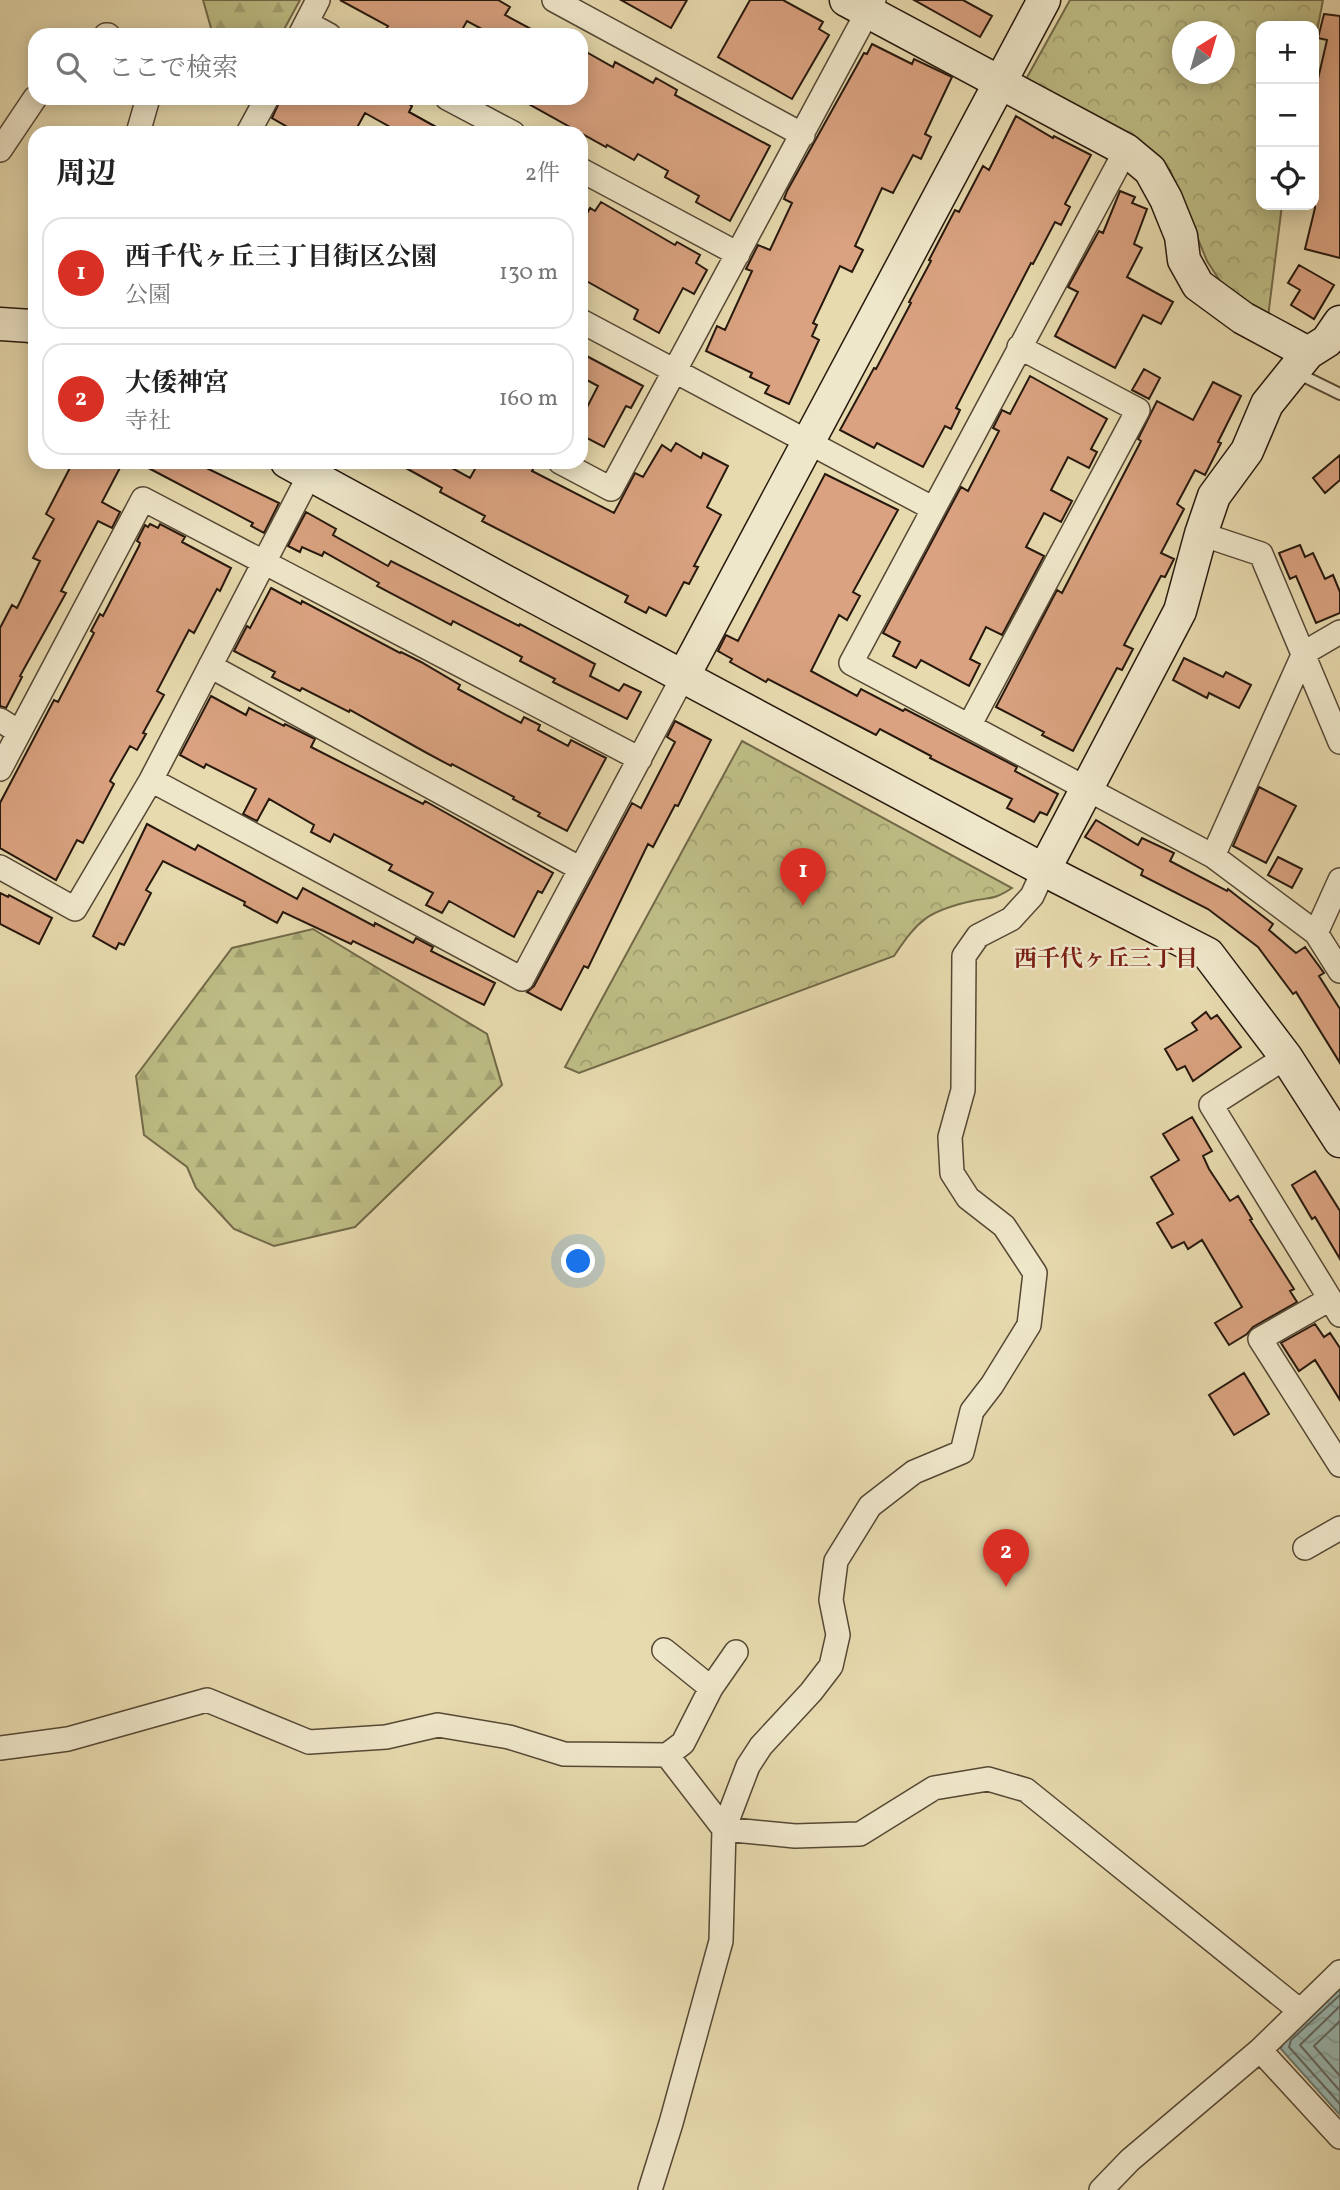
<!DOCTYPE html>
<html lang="ja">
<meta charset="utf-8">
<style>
body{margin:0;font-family:Vollkorn,"Noto Serif JP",serif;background:#f6f6f6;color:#222}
.controls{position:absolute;right:21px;top:21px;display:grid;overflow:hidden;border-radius:14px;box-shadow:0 4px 18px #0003}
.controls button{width:63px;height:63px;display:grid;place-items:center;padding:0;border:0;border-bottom:2px solid #e0e0e0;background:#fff;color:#222;font:35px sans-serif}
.compass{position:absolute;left:1172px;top:21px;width:63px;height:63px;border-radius:50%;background:#fff;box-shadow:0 4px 18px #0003;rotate:37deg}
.you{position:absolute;left:579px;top:1262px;width:24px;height:24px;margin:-18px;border:5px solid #fff;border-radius:50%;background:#1a73e8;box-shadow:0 0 0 10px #1a73e833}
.badge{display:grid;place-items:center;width:46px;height:46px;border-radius:50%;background:#d93025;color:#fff;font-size:23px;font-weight:700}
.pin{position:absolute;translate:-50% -58px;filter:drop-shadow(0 2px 4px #0008)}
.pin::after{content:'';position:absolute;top:37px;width:24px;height:21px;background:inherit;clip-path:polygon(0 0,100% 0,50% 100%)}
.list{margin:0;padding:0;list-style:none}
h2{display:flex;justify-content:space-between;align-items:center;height:91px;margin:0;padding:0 28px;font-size:30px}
h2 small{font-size:23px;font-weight:400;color:#767676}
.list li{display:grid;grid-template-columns:46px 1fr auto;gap:21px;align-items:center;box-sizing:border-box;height:112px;margin:0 14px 14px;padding:0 14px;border:2px solid #e0e0e0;border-radius:21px}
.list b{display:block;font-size:26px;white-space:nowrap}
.list p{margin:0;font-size:23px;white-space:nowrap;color:#767676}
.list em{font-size:23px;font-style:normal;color:#767676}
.icon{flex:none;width:38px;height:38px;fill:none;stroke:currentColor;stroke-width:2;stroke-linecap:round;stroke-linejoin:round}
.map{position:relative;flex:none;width:1340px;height:2190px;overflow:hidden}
.search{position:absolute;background:#fff;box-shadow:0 4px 18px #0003;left:28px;top:28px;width:560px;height:77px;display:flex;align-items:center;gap:18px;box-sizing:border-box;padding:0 24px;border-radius:21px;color:#767676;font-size:26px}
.panel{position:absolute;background:#fff;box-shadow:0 4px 18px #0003;left:28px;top:126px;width:560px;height:343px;border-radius:21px}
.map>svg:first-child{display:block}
</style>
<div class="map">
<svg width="1340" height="2190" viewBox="0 0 1340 2190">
<defs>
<pattern id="forest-firs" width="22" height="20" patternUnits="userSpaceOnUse" patternTransform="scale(1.75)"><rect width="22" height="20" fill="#bebd85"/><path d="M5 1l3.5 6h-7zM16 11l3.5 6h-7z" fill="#a3a272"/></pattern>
<pattern id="park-crowns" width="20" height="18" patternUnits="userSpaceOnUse" patternTransform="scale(1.75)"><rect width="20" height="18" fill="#bebd85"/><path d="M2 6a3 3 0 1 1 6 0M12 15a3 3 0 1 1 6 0" fill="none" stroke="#a3a272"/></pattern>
<pattern id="water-waves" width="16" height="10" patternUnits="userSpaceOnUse" patternTransform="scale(1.75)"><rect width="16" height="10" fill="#99b9b3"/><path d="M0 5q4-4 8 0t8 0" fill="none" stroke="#849e99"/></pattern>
</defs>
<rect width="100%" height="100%" fill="#e7daae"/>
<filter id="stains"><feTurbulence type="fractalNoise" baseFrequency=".00286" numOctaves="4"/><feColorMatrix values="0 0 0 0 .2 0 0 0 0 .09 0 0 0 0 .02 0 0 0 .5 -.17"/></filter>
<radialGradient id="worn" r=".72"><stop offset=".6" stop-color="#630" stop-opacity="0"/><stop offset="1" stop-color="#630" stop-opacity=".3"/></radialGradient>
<path fill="url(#forest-firs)" stroke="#726a49" stroke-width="2" d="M 203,0 L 300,0 L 281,35 L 213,35 Z
M 313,929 L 487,1034 L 502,1085 L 355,1227 L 274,1246 L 234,1229 L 196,1188 L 187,1167 L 144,1135 L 136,1076 L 232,948 Z"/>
<path fill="url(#park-crowns)" stroke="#726a49" stroke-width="2" fill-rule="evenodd" d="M 1070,0 L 1323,0 L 1314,47 L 1314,26 L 1261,26 L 1261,205 L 1282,205 L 1268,317 L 1226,290 L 1207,261 L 1170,170 L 1146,151 L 1025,81 ZM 1182,32 L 1224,32 L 1224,74 L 1182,74 Z
M 742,741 L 1012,888 C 994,900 991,897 972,901 C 928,911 919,919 894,956 L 579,1073 L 565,1067 Z"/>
<path fill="url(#water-waves)" stroke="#6b7971" stroke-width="2" d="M 1340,1985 L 1340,2115 L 1281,2049 L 1284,2036 Z"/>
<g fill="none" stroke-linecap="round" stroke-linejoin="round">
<path stroke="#606860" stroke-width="2" d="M 1340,1995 L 1291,2040 L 1289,2047 L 1340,2104
M 1340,2006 L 1300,2045 L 1340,2091
M 1340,2021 L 1314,2046 L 1340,2076"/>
</g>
<path fill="#daa280" stroke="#26180d" stroke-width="2" d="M 340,0 L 498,0 L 510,7 L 505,15 L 542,35 L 493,35 L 467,21 L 459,35 L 397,35 L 386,29 L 388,26 Z
M 621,0 L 687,0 L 671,28 Z
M 750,0 L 783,0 L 823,22 L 819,29 L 829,35 L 792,99 L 718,57 Z
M 914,0 L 963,0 L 992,16 L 980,37 Z
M 1324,14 L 1340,16 L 1340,258 L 1305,249 L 1315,208 L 1314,96 L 1327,40 L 1318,38 Z
M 872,44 L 912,64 L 914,59 L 952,77 L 925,134 L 931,137 L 921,159 L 913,155 L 893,193 L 882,188 L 855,246 L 863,250 L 852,272 L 840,266 L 813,323 L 817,325 L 812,336 L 819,340 L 789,404 L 765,393 L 769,386 L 750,377 L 752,373 L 706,351 L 717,326 L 725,330 L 752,271 L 746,269 L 758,245 L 770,250 L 792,203 L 784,199 L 787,191 L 864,53 L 867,54 Z
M 581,49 L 613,67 L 615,62 L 653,83 L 656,78 L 677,90 L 675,95 L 770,146 L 730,221 L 696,202 L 699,196 L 665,177 L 668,171 L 638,154 L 634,160 L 607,145 L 606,147 L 518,98 L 581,98 Z
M 281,98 L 399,98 L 412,106 L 409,112 L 447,133 L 401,133 L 365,113 L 354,133 L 298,133 L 272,118 Z
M 1016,116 L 1053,138 L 1054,136 L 1091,155 L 1065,204 L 1070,207 L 1061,225 L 1055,222 L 1033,264 L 1031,263 L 956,408 L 960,410 L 951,429 L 945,426 L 923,467 L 877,443 L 874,448 L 840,430 L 874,368 L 876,369 L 911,303 L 909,302 L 931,261 L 929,260 L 955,210 L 959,212 L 983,166 L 989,170 Z
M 1120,191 L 1135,197 L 1132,203 L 1147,209 L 1134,244 L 1142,248 L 1127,277 L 1173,302 L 1161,324 L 1143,315 L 1115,368 L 1055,336 L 1078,292 L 1068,287 L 1099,231 L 1103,233 Z
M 601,202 L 675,245 L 677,242 L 700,255 L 696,263 L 707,270 L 694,294 L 683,288 L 659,333 L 634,319 L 638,310 L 581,278 L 581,224 L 590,208 L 595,211 Z
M 1299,265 L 1334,285 L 1314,319 L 1291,305 L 1300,290 L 1288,283 Z
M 581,353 L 643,386 L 631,408 L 626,406 L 604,447 L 581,435 L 581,419 L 598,386 L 581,377 Z
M 1144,369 L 1160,378 L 1149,399 L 1132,390 Z
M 1030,376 L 1107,419 L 1091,449 L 1097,452 L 1089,468 L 1068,457 L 1051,490 L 1072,501 L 1061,522 L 1044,513 L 1026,547 L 1044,556 L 1002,635 L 986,627 L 970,659 L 980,664 L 969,686 L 921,660 L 916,668 L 893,656 L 900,642 L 883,633 L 961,487 L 968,491 L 999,431 L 993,428 L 1002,410 L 1010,414 Z
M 1213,382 L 1241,396 L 1218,442 L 1221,443 L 1205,475 L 1195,470 L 1177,504 L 1184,509 L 1161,553 L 1174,559 L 1165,577 L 1161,576 L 1124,645 L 1133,649 L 1122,670 L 1117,668 L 1073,751 L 1042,735 L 1044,732 L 996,707 L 1057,590 L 1062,593 L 1141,441 L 1138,439 L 1157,401 L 1193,420 Z
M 676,443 L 701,458 L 703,453 L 728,466 L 707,507 L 721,515 L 694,566 L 698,567 L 689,584 L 684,582 L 666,616 L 649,607 L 646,613 L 625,602 L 628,596 L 482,521 L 485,516 L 440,492 L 442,488 L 395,462 L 441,462 L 470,478 L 479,462 L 537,462 L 532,471 L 614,513 L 635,473 L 643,477 L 662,445 L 671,451 Z
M 1340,455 L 1340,480 L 1325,493 L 1313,478 Z
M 73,462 L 123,462 L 102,502 L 120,512 L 112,528 L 98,521 L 61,591 L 66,593 L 20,676 L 22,677 L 6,708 L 0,706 L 0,628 L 12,605 L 17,608 L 40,561 L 33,558 L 54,519 L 46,514 Z
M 137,462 L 194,462 L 279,503 L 264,533 L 251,526 L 253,523 Z
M 825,474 L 898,510 L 853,592 L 860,596 L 847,620 L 839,615 L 811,671 L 857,696 L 861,689 L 903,711 L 905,709 L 1017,767 L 1015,771 L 1058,794 L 1047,815 L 1040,812 L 1034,822 L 1007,808 L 1012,799 L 930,758 L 931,756 L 880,729 L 876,735 L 768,679 L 766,682 L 730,662 L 732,659 L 718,651 L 726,635 L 738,641 Z
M 306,512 L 336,529 L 333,535 L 388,566 L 391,561 L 519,626 L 520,624 L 595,664 L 590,676 L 619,691 L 624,684 L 641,692 L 627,719 L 553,682 L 555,679 L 520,661 L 522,657 L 453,621 L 451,625 L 377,586 L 379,583 L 324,552 L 322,556 L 302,547 L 300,552 L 288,546 Z
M 150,524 L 158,528 L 160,524 L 185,537 L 182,542 L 231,568 L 220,591 L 217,589 L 194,633 L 189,630 L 157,691 L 164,695 L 143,733 L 146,734 L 137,750 L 130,746 L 110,781 L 114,784 L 83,843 L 77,840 L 56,880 L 0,848 L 0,803 L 54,700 L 58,702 L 94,633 L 91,631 L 100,614 L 103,616 L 139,546 L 140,543 L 137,541 L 145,525 L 148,527 Z
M 1300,545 L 1305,557 L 1313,553 L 1325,579 L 1333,575 L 1340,592 L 1340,613 L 1316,623 L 1296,576 L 1290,579 L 1279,553 Z
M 271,588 L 301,604 L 302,601 L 400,653 L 401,652 L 421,662 L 460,685 L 458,689 L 521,723 L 524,717 L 540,725 L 538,730 L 568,746 L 571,740 L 606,758 L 567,831 L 538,816 L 540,813 L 513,799 L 514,797 L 452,764 L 451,766 L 425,752 L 350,710 L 349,712 L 302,688 L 300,691 L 272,677 L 275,672 L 234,651 L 247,626 L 250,628 Z
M 1184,658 L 1223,677 L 1226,672 L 1251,685 L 1239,708 L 1209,693 L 1207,698 L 1173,680 Z
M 211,696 L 246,715 L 249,708 L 284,726 L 285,724 L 315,739 L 311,747 L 423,804 L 425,801 L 553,873 L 542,893 L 538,891 L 514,937 L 449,901 L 442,913 L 426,905 L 433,893 L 389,870 L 392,865 L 334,834 L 330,842 L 311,832 L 314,825 L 269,799 L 257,821 L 243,814 L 256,789 L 206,764 L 204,768 L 180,755 Z
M 675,721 L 711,740 L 678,806 L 675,805 L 653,847 L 648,844 L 588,968 L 584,966 L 561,1010 L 527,992 L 534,986 L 632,803 L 641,808 L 675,742 L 667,737 Z
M 1259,787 L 1296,806 L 1266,863 L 1233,846 Z
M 1096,820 L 1138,845 L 1142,838 L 1174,853 L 1170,861 L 1227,891 L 1228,889 L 1242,900 L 1273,924 L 1269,930 L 1296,953 L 1305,947 L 1324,973 L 1319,976 L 1340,1009 L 1340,1063 L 1296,992 L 1293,994 L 1258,947 L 1208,909 L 1141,875 L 1143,870 L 1085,837 Z
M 147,824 L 195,850 L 198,845 L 297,899 L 303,888 L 374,926 L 375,923 L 413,943 L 416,938 L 433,947 L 431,951 L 495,983 L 484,1005 L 353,941 L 351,944 L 283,912 L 277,923 L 244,905 L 245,902 L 163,861 L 146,890 L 151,893 L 124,945 L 119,943 L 116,949 L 93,936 Z
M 1278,857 L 1302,869 L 1292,888 L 1268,875 Z
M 0,893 L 8,897 L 9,895 L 52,918 L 39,944 L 0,924 Z
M 1206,1012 L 1211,1019 L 1217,1015 L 1241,1047 L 1193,1081 L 1185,1066 L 1177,1070 L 1165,1049 L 1197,1030 L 1192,1023 Z
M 1192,1117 L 1212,1151 L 1203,1156 L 1209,1169 L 1230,1201 L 1238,1196 L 1252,1219 L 1250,1220 L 1294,1289 L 1290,1291 L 1297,1302 L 1253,1327 L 1247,1334 L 1229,1345 L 1215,1323 L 1242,1307 L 1202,1240 L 1188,1249 L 1184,1242 L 1172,1248 L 1157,1223 L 1173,1214 L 1151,1177 L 1179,1160 L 1163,1134 Z
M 1315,1171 L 1340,1211 L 1340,1259 L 1315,1217 L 1312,1219 L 1292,1185 Z
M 1315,1324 L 1324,1337 L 1330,1333 L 1340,1348 L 1340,1400 L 1315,1360 L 1299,1371 L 1281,1343 Z
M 1244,1373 L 1269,1414 L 1234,1435 L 1209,1395 Z"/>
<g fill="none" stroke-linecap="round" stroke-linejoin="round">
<defs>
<path id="lane" d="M 1295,372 L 1340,394"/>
<path id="street" d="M 554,0 L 803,135
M 307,23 L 329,35
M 106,35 L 108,35
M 300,35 L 318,0
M 447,98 L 513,133
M 138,133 L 148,98
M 248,133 L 267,98
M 0,150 L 35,98
M 1126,150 L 851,663 L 1213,856 L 1316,933 L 1340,971
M 581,170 L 738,254
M 581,321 L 932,508
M 560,462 L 611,489 L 874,0
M 1201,534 L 1261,554 L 1340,742
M 210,666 L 581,869
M 0,720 L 19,732
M 969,726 L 1138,410 L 1019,347
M 0,769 L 143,499 L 640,759
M 151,780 L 522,979 L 683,677
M 1213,856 L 1304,653 L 1340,632
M 0,867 L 75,909 L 151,780 L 310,474
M 1044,870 L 1032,896 L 1011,919 L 978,936 L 964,956 L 963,1090 L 950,1137 L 952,1173 L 968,1198 L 1004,1226 L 1035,1273 L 1029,1325 L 992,1385 L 972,1411 L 962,1452 L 914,1472 L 870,1506 L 836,1561 L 831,1600 L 838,1635 L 831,1666 L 811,1692 L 761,1746 L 748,1766 L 724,1829 L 795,1836 L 860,1834 L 934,1788 L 988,1779 L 1026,1790 L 1299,2010
M 1316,933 L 1340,880
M 1286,1057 L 1211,1105 L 1340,1315
M 1330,1299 L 1260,1339 L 1340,1465
M 1305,1548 L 1340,1528
M 664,1650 L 711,1688
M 0,1748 L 68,1739 L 207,1700 L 309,1742 L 386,1737 L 438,1725 L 509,1737 L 564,1754 L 667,1755 L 724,1829 L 721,1941 L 671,2123 L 650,2190
M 667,1755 L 683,1743 L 711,1688 L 736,1652
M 1260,2050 L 1340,2137
M 1101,2190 L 1130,2160 L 1260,2050 L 1340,1972"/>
<path id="secondary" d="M 846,0 L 1126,150 L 1150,170 L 1166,199 L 1181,236 L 1184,260 L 1198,285 L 1243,318 L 1308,353
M 0,324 L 31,326 L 35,328
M 287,462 L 501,579 L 1044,870 L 1208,954 L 1286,1057 L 1340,1141
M 683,677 L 1044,0
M 1044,870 L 1180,611 L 1201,534 L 1214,496 L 1247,451 L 1267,404 L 1308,353 L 1327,341 L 1340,322"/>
</defs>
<use href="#lane" stroke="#564835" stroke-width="14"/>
<use href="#street" stroke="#564835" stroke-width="26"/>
<use href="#secondary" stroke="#26180d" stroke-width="35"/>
<use href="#lane" stroke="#efe7ca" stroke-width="10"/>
<use href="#street" stroke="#efe7ca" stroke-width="23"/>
<use href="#secondary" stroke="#efe7ca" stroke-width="32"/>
</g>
<g text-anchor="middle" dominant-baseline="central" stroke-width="5" stroke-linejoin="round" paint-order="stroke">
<g font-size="23" font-weight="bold" fill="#7a1f14" stroke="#efe7ca">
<text x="1106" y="960">西千代ヶ丘三丁目</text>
</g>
</g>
<rect width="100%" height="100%" filter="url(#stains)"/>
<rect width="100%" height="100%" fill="url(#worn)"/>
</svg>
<div class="controls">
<button>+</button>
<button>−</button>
<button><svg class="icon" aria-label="locate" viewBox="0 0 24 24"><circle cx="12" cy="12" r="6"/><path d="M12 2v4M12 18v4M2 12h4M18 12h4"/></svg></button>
</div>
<svg class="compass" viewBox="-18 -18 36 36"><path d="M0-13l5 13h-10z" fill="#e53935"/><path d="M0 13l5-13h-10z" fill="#767676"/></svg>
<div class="you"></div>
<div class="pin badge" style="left:803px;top:906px">1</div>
<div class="pin badge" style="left:1006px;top:1587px">2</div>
<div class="search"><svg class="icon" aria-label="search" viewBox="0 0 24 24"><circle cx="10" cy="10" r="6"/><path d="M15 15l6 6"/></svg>ここで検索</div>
<section class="panel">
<h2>周辺<small>2件</small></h2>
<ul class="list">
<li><span class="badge">1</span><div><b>西千代ヶ丘三丁目街区公園</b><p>公園</p></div><em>130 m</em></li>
<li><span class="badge">2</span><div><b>大倭神宮</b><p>寺社</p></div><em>160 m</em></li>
</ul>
</section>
</div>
